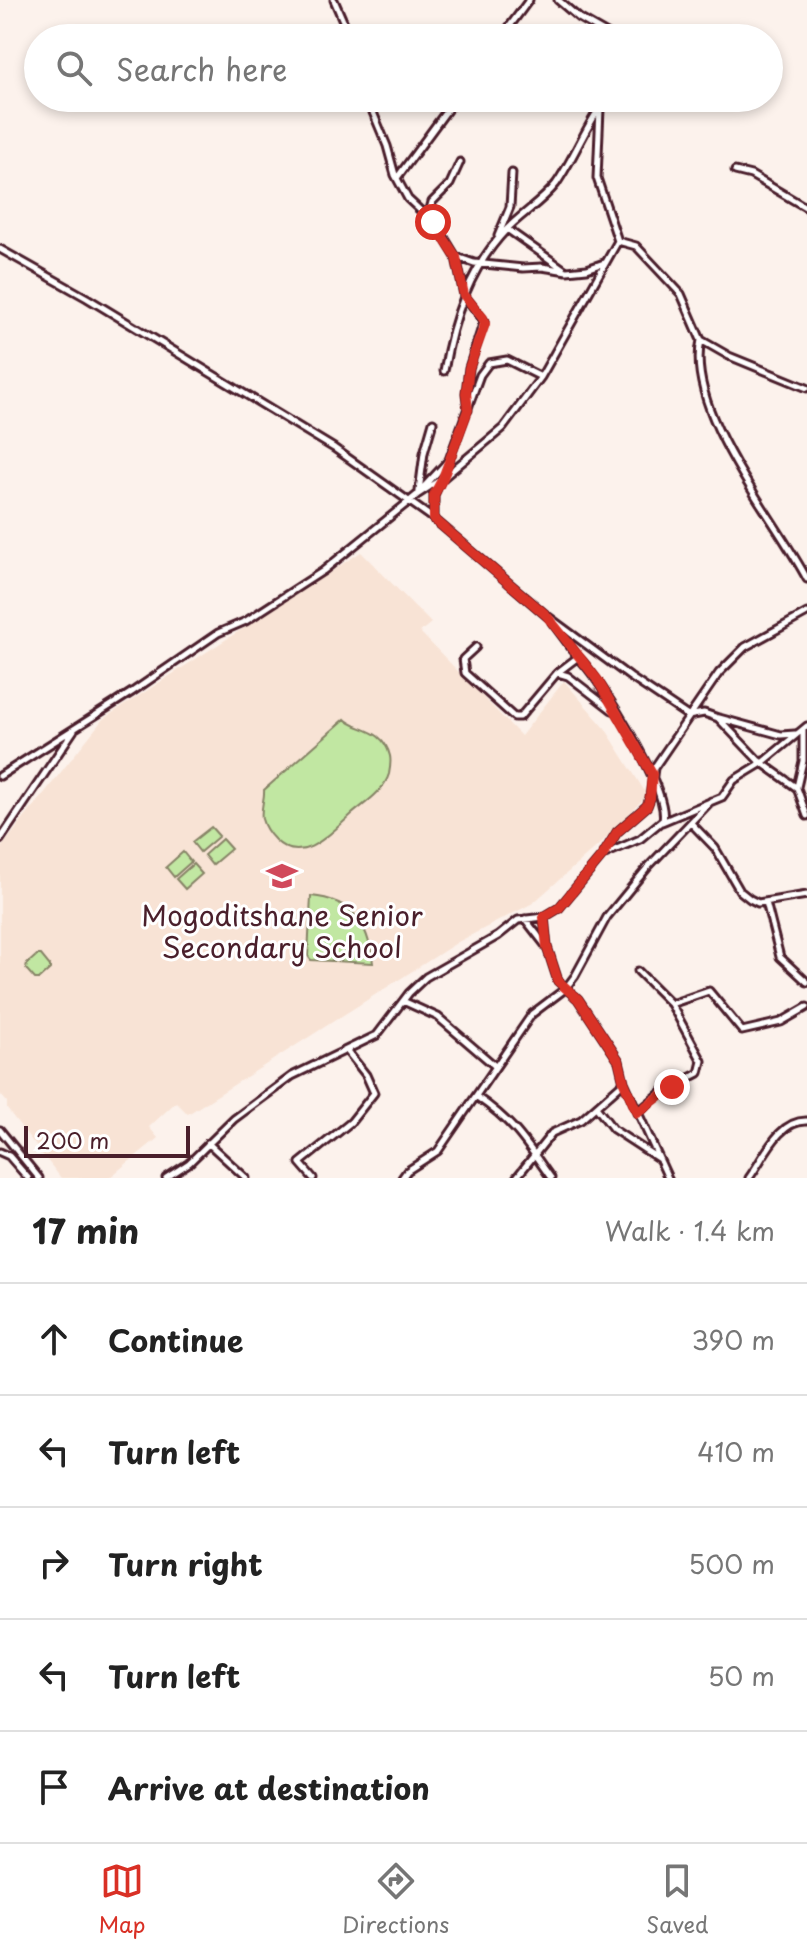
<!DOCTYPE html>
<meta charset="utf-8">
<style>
body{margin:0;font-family:"Playpen Sans",sans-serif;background:#f6f6f6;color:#222}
.scale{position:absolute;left:24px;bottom:20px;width:166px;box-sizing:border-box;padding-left:8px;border:4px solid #4a1f2b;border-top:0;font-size:22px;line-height:28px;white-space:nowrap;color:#4a1f2b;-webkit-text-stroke:6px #fff;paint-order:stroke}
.stop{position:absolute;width:24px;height:24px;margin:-18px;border:6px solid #d93025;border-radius:50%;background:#fff}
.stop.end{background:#d93025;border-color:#fff;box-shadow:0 2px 8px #0008}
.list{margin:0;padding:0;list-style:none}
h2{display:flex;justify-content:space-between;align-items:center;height:104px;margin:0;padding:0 32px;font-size:34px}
h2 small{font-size:26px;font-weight:400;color:#767676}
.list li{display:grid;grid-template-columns:52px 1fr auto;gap:24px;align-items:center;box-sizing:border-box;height:112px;padding:0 32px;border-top:2px solid #e0e0e0}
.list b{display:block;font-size:30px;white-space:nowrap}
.list em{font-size:26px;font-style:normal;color:#767676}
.icon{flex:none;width:44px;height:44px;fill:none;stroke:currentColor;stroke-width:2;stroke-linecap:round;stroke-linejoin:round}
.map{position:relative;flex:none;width:807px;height:1178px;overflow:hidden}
.search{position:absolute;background:#fff;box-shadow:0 4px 12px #0003;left:24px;right:24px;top:24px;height:88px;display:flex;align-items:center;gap:20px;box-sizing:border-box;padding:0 28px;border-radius:44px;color:#767676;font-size:30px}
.sheet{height:664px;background:#fff}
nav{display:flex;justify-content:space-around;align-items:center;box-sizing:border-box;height:112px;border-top:2px solid #e0e0e0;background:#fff;font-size:22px;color:#767676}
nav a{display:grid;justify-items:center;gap:4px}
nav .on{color:#d93025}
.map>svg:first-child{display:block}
</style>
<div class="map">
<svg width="807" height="1178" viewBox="0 0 807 1178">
<rect width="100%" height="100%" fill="#fcf2ec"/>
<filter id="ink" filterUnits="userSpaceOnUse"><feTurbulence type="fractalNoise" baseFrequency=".0125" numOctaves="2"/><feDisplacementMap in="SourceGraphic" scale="16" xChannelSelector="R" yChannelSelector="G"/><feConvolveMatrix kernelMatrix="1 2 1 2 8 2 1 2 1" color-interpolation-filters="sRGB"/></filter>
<g filter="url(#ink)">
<path fill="#f8e3d5" d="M 361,552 L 431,623 L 420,632 L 521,736 L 564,681 L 605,728 L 647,795 L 601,843 L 533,903 L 458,942 L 188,1114 L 176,1102 L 149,1127 L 158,1138 L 109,1178 L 61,1178 L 7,1109 L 7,1102 L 0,1094 L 0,849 L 103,719 Z"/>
<path fill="#c1e7a2" stroke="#868366" stroke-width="2" d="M 345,719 C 356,731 383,727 390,756 C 391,761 390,769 389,774 C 384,791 365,803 352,814 C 331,833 302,867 275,840 C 269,834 264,827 262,819 C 260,809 265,798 264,790 Z
M 211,827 L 219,836 L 200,852 L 192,842 Z
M 222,839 L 231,849 L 212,865 L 204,855 Z
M 183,852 L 191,862 L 174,877 L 166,867 Z
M 193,864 L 202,874 L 185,889 L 176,879 Z
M 311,896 C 353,900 368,923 373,963 L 311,960 L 308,956 Z
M 37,955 L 41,955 L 50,966 L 50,969 L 39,979 L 35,979 L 26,969 L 27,964 Z"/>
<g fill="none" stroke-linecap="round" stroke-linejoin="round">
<defs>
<path id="street" d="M 334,0 L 344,23 L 346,38
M 558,0 L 579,18 L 614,38
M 501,38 L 529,0
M 367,98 L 387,146 L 395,175 L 408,199 L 438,227 L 456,257 L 464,295 L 484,321 L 469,368 L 466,393 L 468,410
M 735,171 L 751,175 L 807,208
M 397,178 L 456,98
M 428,217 L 432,202 L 450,184 L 460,162
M 507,229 L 565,270
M 498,236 L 510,207 L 512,173
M 618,241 L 636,246 L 681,294 L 701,340 L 729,356 L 807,388
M 0,249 L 87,298 L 334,448 L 434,519 L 546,615 L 630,677 L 688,716 L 704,713 L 718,718 L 758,760 L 797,788 L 807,816
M 457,257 L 474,263 L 523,268 L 542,267 L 567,271 L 587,269 L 604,263
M 701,340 C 685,412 774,516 807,579
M 444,371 C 453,319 469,269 506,230 C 521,214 542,202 556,184 C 572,161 583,133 599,109
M 419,491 L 424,453 L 433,422
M 419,492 L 449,460 L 480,375 L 489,363 L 507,360 L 541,377
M 434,519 L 434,495 L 449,461
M 476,647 L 463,659 L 465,673 L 514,717 L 520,717 L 557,673 L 578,657 L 552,622
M 578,657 C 601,679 670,792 663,820 L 640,839 L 605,854
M 558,673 L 568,676 L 612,710
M 719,718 L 781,735 L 795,734
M 0,776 L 132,692 L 218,633 L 246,621 L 323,571 L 417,495 L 443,478 L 503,428 L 541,377 L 618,241 L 597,178 L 600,109 L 603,98
M 797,787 L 803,761 L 803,730
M 662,822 L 722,797 L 734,780 L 762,763 L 807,726
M 691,823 L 715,848 L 740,891 L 750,899 L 758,903 L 807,895
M 0,840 L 74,730
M 766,902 L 780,957 L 807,982
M 544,917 L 547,947 L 558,981 L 578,999 L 619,1061 L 624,1082 L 668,1178
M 525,919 L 546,946
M 403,1001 L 438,1017 L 495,1066
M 671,1004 L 709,991 L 742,1031 L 781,1022 L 807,1007
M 477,1097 C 515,1123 526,1143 551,1178
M 596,1107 L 613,1129 L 659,1159
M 637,1113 L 662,1092 L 699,1073 L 702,1061 L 671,1004 L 638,971
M 0,1130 L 39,1178
M 208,1143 L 246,1178
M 0,1152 L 9,1156 L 28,1178
M 166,1178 L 189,1163 L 234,1119 L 292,1076 L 377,1035 L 409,993 L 426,977 L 498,936 L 518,920 L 544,917 L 559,908 L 603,855 L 617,832 L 647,806 L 650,798 L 654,768 L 719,673 L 745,647 L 807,613
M 313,1178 L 300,1163 L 351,1122 L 374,1093 L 366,1075 L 347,1051
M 402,1178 L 407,1171 L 438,1151 L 532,1014 L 565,989 L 575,976 L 607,917 L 648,867 L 711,801
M 516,1178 L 552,1133 L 581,1120 L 624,1082
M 749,1178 C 764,1158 778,1120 807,1121"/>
</defs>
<use href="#street" stroke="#4a1f2b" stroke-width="11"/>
<use href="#street" stroke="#fff" stroke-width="5"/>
</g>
</g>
<g fill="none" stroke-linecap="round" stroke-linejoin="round" filter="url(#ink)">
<path stroke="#d93025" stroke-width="10" d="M 433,222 L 456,257 L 464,295 L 483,318 L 485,324 L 469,368 L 466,393 L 468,410 L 443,478 L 434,495 L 434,519 L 546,615 L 597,679 L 652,774 L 650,798 L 647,806 L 617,832 L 603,855 L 559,908 L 544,917 L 547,947 L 558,981 L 578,999 L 619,1061 L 624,1082 L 637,1113 L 672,1087"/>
</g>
<defs>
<symbol id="school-bare" viewBox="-9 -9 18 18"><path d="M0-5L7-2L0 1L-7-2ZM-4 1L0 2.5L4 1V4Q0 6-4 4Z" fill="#d1495b" stroke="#fff" stroke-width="2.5" paint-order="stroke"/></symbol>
</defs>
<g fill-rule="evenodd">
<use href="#school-bare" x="260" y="854" width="44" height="44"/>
</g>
<g text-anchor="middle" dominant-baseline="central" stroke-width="6" stroke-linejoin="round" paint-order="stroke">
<g font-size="28" fill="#4a1f2b" stroke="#fff">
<text x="282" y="914">Mogoditshane Senior<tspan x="282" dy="32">Secondary School</tspan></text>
</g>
</g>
</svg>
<div class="scale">200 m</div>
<div class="stop" style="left:433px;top:222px"></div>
<div class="stop end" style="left:672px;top:1087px"></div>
<div class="search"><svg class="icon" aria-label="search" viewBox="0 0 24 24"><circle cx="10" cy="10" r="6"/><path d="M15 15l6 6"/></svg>Search here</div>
</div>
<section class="sheet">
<h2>17 min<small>Walk · 1.4 km</small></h2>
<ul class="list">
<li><svg class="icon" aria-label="ahead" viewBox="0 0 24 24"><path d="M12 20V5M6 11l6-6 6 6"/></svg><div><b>Continue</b></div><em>390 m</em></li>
<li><svg class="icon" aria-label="left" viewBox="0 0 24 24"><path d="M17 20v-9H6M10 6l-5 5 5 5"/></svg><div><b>Turn left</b></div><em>410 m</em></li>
<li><svg class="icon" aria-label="right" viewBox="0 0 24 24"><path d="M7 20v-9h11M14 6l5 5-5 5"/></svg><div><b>Turn right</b></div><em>500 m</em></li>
<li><svg class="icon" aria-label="left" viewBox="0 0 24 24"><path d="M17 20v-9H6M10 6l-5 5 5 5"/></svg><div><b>Turn left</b></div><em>50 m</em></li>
<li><svg class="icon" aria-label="arrive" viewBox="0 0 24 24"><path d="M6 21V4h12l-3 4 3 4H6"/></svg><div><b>Arrive at destination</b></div></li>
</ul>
</section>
<nav>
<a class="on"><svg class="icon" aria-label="map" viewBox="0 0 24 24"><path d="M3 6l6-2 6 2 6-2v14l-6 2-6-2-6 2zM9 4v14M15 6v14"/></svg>Map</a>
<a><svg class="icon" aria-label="directions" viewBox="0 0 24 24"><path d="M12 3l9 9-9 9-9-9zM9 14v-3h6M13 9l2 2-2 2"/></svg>Directions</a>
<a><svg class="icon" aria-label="saved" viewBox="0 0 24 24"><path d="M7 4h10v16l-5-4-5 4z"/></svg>Saved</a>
</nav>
